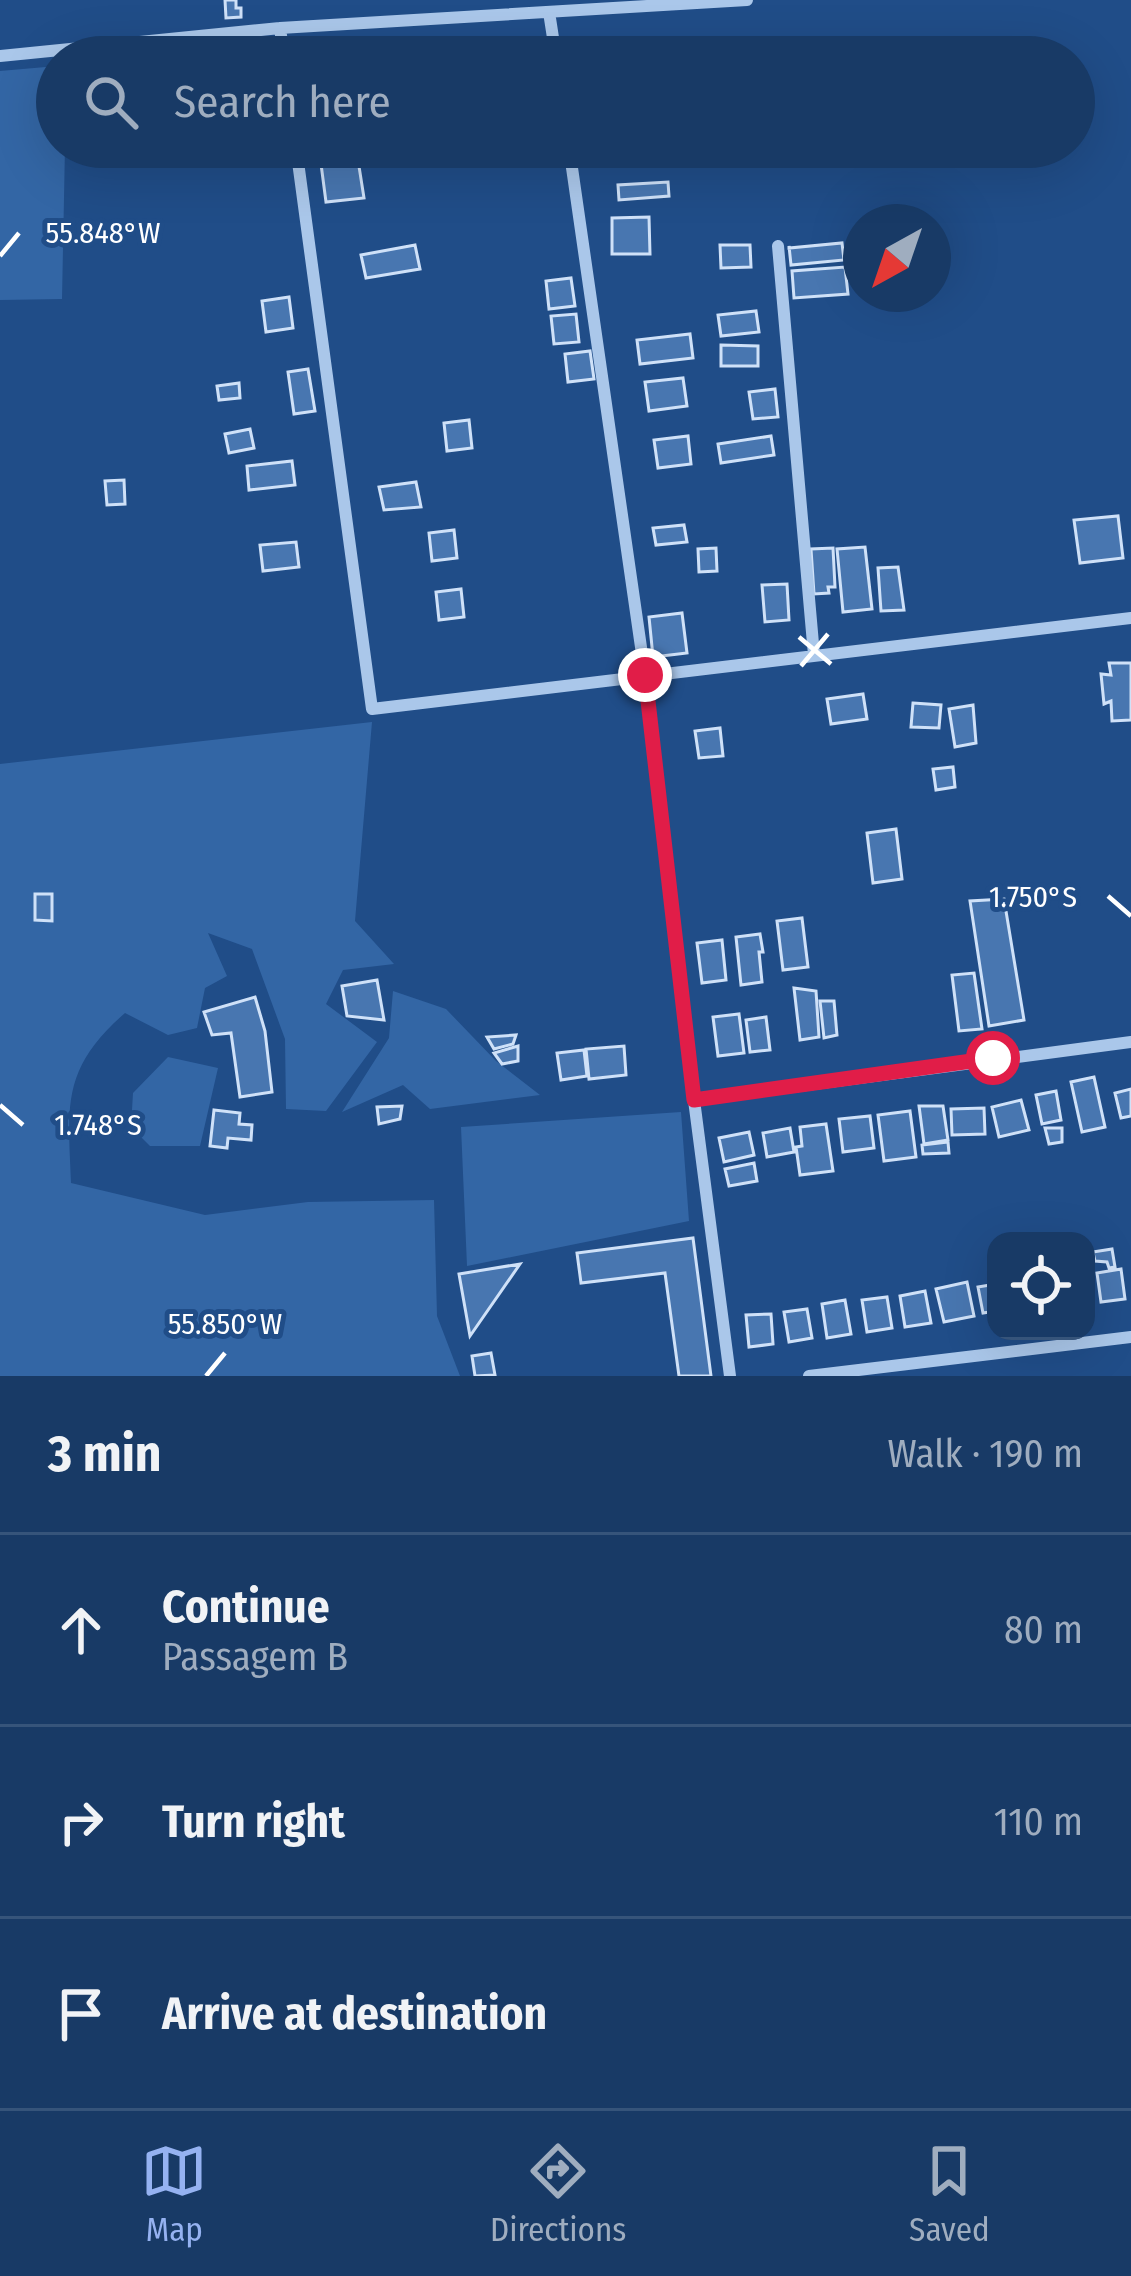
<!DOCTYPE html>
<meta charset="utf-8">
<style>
body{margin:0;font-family:"Fira Sans Condensed",sans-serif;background:#25456f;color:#f1f3f6}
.controls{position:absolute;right:36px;bottom:36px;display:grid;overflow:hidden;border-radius:24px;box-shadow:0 12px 48px #0002}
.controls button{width:108px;height:108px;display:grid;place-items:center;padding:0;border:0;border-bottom:3px solid #36547a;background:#183a66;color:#f1f3f6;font:60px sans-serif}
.compass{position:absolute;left:843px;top:204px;width:108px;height:108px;border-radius:50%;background:#183a66;box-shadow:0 12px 48px #0002;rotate:220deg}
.stop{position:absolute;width:36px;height:36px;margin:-27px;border:9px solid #e11d48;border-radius:50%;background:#fff}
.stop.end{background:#e11d48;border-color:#fff;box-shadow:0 3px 12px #0008}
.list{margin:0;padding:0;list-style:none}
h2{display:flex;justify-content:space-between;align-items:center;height:156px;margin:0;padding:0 48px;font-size:51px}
h2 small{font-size:39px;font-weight:400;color:#9fadbf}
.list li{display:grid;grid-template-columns:78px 1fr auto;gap:36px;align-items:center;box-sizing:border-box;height:192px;padding:0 48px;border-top:3px solid #36547a}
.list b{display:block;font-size:45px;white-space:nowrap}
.list p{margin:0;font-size:39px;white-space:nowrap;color:#9fadbf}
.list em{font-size:39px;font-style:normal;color:#9fadbf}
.icon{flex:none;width:66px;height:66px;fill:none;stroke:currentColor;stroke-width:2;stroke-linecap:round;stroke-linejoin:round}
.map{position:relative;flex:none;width:1131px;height:1376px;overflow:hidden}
.search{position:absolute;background:#183a66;box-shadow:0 12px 48px #0002;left:36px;right:36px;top:36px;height:132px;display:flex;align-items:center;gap:30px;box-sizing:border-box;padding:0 42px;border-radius:66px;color:#9fadbf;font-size:45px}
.sheet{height:732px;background:#183a66}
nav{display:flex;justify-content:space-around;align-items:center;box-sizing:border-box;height:168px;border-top:3px solid #36547a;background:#183a66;font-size:33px;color:#9fadbf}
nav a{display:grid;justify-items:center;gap:6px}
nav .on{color:#95b2f1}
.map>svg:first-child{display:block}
</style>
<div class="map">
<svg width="1131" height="1376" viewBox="0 0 1131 1376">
<rect width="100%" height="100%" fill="#204d88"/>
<path fill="#3366a5" d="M 57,66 L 57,147 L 65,147 L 62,299 L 0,300 L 0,71 Z
M 372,722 L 355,921 L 394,964 L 343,970 L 326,1004 L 377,1042 L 326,1111 L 286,1109 L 285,1039 L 252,949 L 208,933 L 227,976 L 205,988 L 197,1028 L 168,1035 L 125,1013 C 61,1069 68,1105 71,1183 L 205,1215 L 308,1202 L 434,1200 L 437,1316 L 460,1376 L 0,1376 L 0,764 Z
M 393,991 L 446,1009 L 496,1061 L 540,1095 L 430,1109 L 403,1085 L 342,1112 L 389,1038 Z
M 168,1057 L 218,1068 L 200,1146 L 150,1146 L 131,1127 L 133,1093 Z
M 681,1112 L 689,1221 L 467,1266 L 461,1127 Z"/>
<path fill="#4876b0" stroke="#cfe1f8" stroke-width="3" d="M 225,0 L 236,0 L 236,8 L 241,8 L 241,17 L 226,18 Z
M 358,160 L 364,198 L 326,202 L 321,164 Z
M 668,182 L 669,196 L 619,200 L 618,185 Z
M 649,217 L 650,254 L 612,254 L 612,218 Z
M 842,243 L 844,260 L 791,265 L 789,246 L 789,248 Z
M 415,245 L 420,269 L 366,278 L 361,255 Z
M 720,245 L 750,245 L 751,267 L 721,268 Z
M 845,267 L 848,294 L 794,298 L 792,271 Z
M 571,278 L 575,306 L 549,309 L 546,281 Z
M 289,297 L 293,328 L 266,332 L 262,301 Z
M 756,311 L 759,332 L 721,336 L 718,315 Z
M 576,314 L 579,342 L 554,344 L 551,316 Z
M 690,334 L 693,358 L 640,364 L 637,340 Z
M 721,345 L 758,346 L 758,366 L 721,366 Z
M 590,351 L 594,379 L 568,382 L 565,354 Z
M 308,369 L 315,411 L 294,414 L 288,372 Z
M 683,378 L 687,406 L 649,411 L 645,382 Z
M 239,383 L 240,398 L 219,400 L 217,386 Z
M 775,389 L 778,417 L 753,419 L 749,392 Z
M 469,420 L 472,448 L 447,451 L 444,423 Z
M 250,429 L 254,448 L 229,453 L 225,434 Z
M 688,436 L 691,464 L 658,468 L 654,440 Z
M 771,436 L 774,455 L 721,463 L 718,444 Z
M 292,461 L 295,485 L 249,490 L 247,466 Z
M 124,480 L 125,504 L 107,505 L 105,481 Z
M 416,482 L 421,507 L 384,510 L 379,487 Z
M 1118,516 L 1123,558 L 1080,563 L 1074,520 Z
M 684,525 L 687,542 L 656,545 L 653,528 Z
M 454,530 L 457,558 L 432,561 L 429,533 Z
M 296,542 L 299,567 L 263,571 L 260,545 Z
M 865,547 L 872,609 L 843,612 L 837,549 Z
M 716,548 L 717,571 L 699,572 L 698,549 Z
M 833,548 L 835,587 L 828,587 L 829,593 L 814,594 L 811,549 Z
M 898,567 L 904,610 L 881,611 L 878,568 Z
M 787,584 L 789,620 L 765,622 L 762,585 Z
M 461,589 L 464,617 L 439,620 L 436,592 Z
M 682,613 L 687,653 L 653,657 L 649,617 Z
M 1109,663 L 1131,663 L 1131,720 L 1112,721 L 1111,701 L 1104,704 L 1101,674 L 1111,675 Z
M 863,694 L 867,719 L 831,724 L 827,699 Z
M 913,703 L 941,705 L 939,728 L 911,727 Z
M 973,705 L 976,743 L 955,747 L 949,709 Z
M 720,728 L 723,756 L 699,758 L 695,731 Z
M 953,767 L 955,787 L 936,790 L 933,769 Z
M 896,829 L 902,879 L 873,883 L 867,833 Z
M 35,894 L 52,894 L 52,921 L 35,920 Z
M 1004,899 L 1024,1020 L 989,1026 L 970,901 Z
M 802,918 L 808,967 L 783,970 L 777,921 Z
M 760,934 L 763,952 L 759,952 L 762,982 L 741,985 L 736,937 Z
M 722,940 L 726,980 L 702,983 L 697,943 Z
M 974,973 L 982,1029 L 959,1031 L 952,975 Z
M 377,980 L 384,1020 L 347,1016 L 342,986 Z
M 794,988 L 816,991 L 819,1037 L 800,1040 Z
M 255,997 L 265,1031 L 272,1092 L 240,1097 L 231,1033 L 212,1035 L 204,1012 Z
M 820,1001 L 834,1001 L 837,1035 L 824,1038 Z
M 739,1014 L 744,1053 L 718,1056 L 713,1017 Z
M 766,1017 L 770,1050 L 750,1052 L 746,1020 Z
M 516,1035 L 513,1044 L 494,1049 L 487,1037 Z
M 518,1046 L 518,1061 L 502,1064 L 494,1053 Z
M 624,1046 L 626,1075 L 589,1079 L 586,1049 Z
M 584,1050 L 587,1076 L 561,1080 L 557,1053 Z
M 1094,1077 L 1105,1127 L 1082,1132 L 1071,1082 Z
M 1131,1089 L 1131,1116 L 1121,1118 L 1115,1093 Z
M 1056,1091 L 1061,1120 L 1042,1124 L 1036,1095 Z
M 1021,1100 L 1029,1130 L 999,1137 L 992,1107 Z
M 402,1106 L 400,1119 L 379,1124 L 377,1107 Z
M 919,1106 L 943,1106 L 948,1140 L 924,1144 Z
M 984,1108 L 985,1134 L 952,1135 L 951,1109 Z
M 214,1110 L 240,1113 L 239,1124 L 252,1125 L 251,1140 L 228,1138 L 227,1148 L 210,1146 Z
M 910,1111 L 916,1157 L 884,1161 L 878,1115 Z
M 870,1116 L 874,1148 L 843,1152 L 839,1119 Z
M 826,1124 L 833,1171 L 800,1175 L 796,1147 L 802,1146 L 800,1127 Z
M 790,1128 L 794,1152 L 767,1157 L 763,1133 Z
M 1045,1128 L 1062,1128 L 1062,1142 L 1049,1144 Z
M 749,1132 L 754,1155 L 724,1162 L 719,1138 Z
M 948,1142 L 949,1153 L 923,1154 L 922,1145 Z
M 754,1163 L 757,1181 L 729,1186 L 725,1169 Z
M 693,1238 L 711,1376 L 679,1376 L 665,1273 L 581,1283 L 577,1253 Z
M 1112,1249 L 1115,1267 L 1109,1268 L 1107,1262 L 1095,1261 L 1093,1252 Z
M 520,1264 L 470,1336 L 459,1274 Z
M 1121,1269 L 1125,1299 L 1101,1302 L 1097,1273 Z
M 967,1282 L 974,1316 L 944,1322 L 936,1289 Z
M 996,1284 L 996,1311 L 983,1313 L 978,1287 Z
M 925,1291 L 931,1323 L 905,1327 L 900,1296 Z
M 887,1297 L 892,1328 L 867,1332 L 862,1300 Z
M 845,1300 L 851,1334 L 827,1338 L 822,1304 Z
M 807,1309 L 812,1338 L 789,1342 L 784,1312 Z
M 771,1314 L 773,1344 L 749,1347 L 746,1315 Z
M 491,1353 L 495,1375 L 475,1376 L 472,1356 Z"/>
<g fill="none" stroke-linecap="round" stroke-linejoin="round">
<path stroke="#aac7ea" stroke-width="12" d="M 549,12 L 556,57
M 280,28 L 284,57
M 0,56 L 280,28 L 747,0
M 296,147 L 372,709 L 1131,618
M 569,147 L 645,675 L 694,1100 L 730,1376
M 778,246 L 814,655
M 694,1100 L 1131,1042
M 809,1376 L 1131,1337"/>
</g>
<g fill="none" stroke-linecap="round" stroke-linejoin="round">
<path stroke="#e11d48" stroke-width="15" d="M 645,675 L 694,1100 L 993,1058"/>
</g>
<path fill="none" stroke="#fff" stroke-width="4.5" d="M 0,256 L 19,233M 799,637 L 831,664M 801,666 L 828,634M 1108,896 L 1131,916M 0,1105 L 23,1125M 206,1376 L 225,1353"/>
<g font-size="30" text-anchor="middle" fill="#fff" stroke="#204d88" stroke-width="10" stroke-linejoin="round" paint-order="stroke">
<text x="103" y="243">55.848°W</text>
<text x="1033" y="907">1.750°S</text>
<text x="98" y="1135">1.748°S</text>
<text x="225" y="1334">55.850°W</text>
</g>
</svg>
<div class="controls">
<button><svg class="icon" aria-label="locate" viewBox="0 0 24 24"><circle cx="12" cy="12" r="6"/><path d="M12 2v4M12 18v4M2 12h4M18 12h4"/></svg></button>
</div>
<svg class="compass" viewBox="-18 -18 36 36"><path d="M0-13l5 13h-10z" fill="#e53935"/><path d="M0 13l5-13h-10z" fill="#9fadbf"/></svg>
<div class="stop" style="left:993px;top:1058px"></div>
<div class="stop end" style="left:645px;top:675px"></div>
<div class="search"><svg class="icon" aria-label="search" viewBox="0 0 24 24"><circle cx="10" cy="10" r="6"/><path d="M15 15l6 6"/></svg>Search here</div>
</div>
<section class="sheet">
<h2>3 min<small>Walk · 190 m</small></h2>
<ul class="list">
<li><svg class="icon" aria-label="ahead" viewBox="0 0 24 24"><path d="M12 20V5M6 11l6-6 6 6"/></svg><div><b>Continue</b><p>Passagem B</p></div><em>80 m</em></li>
<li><svg class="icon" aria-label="right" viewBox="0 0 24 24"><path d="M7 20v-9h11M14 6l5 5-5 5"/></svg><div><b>Turn right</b></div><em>110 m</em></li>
<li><svg class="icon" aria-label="arrive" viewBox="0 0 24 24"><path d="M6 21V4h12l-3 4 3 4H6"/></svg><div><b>Arrive at destination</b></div></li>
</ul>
</section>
<nav>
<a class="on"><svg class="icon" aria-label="map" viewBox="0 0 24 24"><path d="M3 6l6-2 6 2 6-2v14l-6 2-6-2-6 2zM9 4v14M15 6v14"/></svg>Map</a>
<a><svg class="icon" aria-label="directions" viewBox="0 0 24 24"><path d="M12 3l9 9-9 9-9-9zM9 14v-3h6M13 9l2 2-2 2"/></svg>Directions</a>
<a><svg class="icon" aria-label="saved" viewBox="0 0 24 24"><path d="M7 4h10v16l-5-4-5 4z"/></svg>Saved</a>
</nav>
